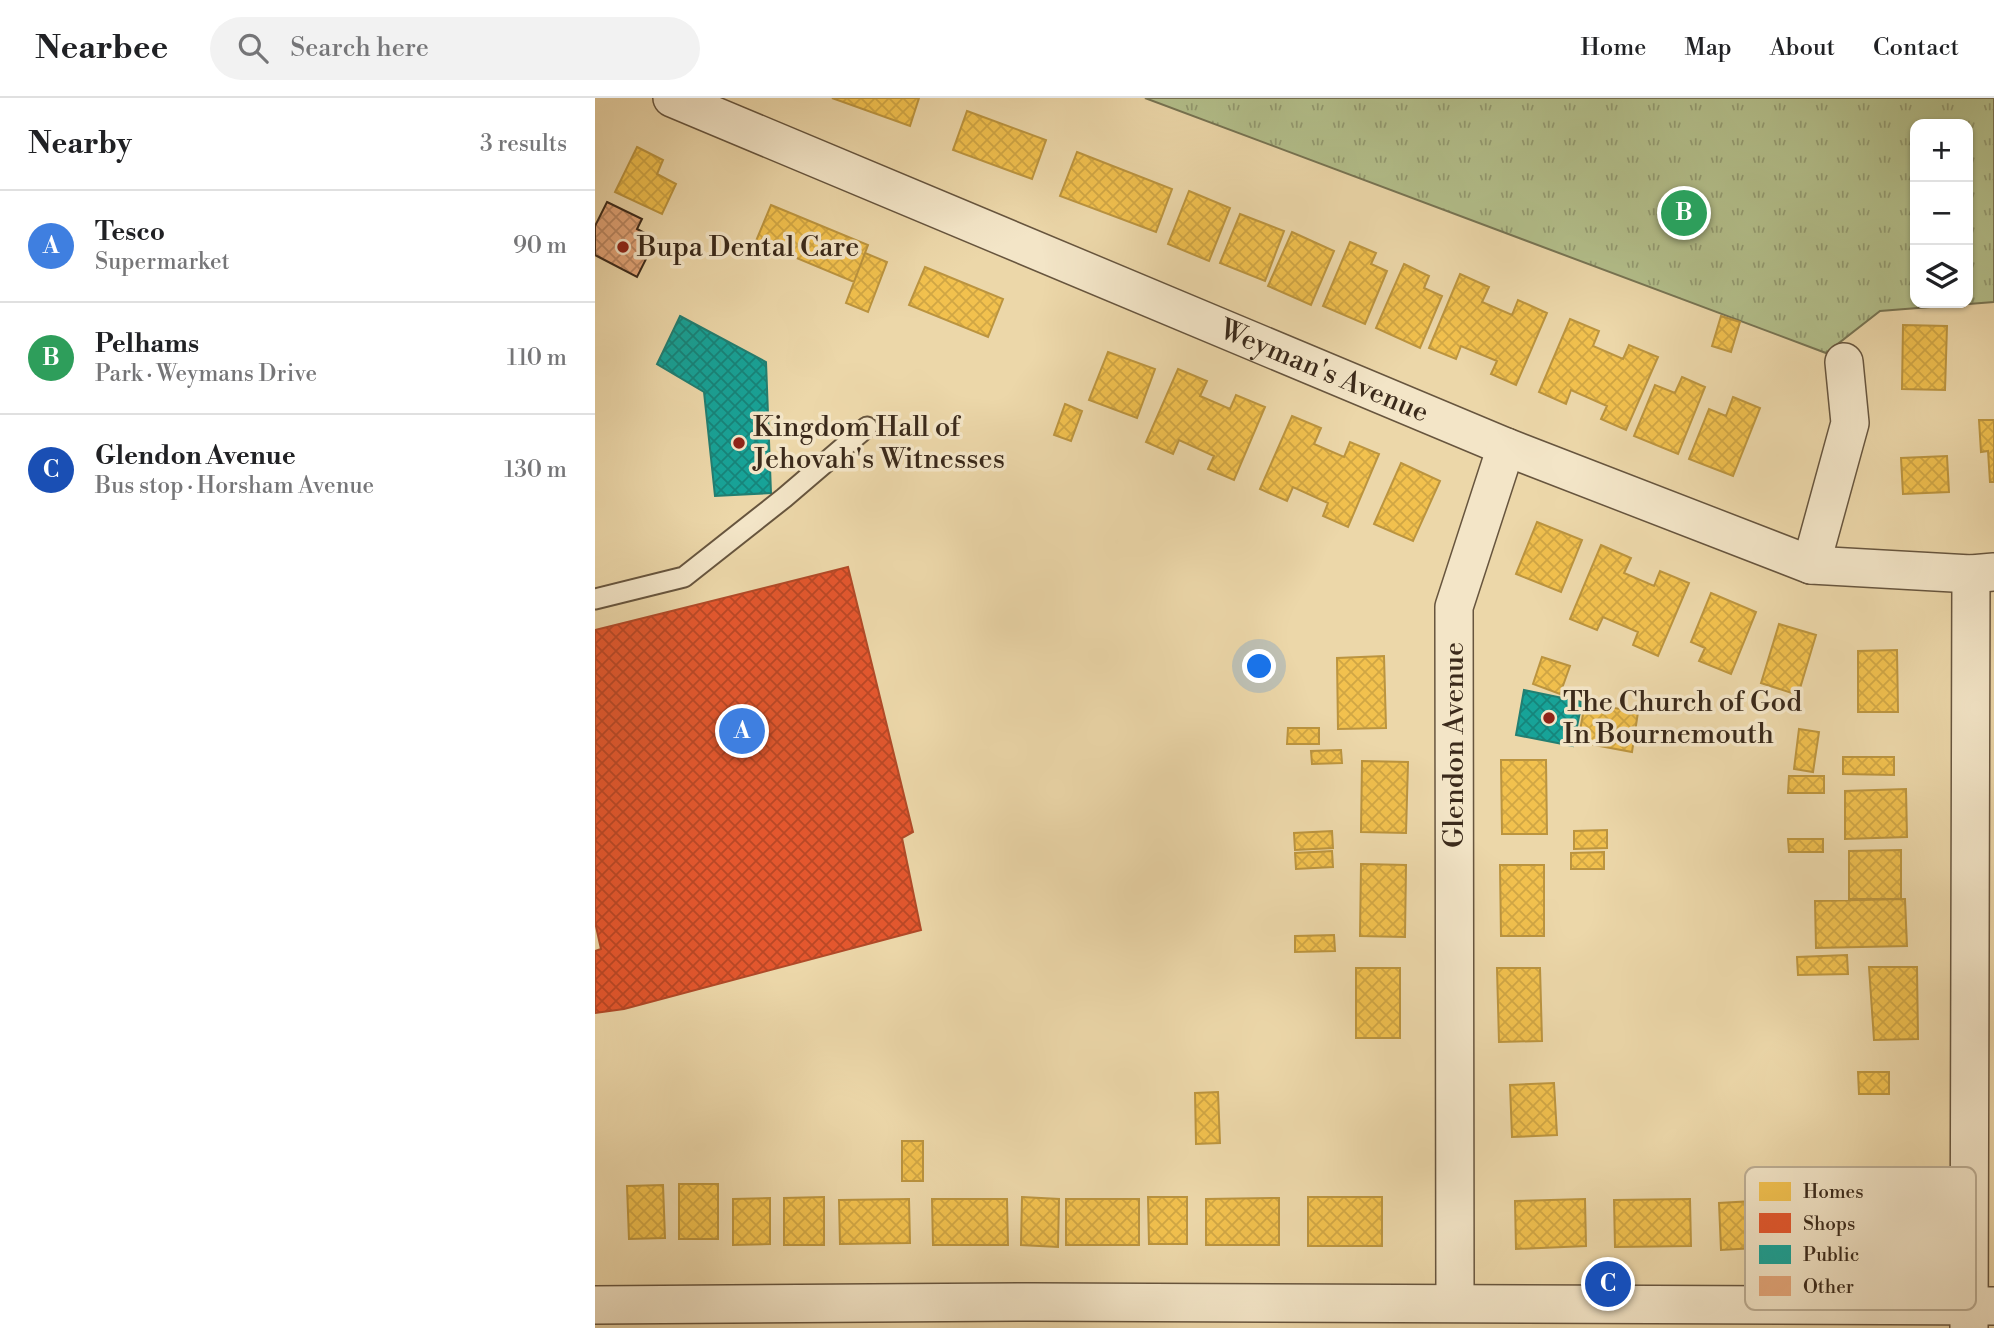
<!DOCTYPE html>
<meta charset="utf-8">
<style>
body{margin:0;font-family:"Libre Bodoni",serif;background:#f2f2f2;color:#202124}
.controls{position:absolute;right:21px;top:21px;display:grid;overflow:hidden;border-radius:14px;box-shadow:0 2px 5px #0004}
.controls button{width:63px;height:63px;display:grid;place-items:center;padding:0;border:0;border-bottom:2px solid #e0e0e0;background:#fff;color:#202124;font:35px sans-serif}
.you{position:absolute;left:665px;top:569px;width:24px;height:24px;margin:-18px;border:5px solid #fff;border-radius:50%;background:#1a73e8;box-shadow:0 0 0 10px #1a73e833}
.badge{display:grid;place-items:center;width:46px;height:46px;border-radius:50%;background:#8f2418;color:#fff;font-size:23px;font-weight:700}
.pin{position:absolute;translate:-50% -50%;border:4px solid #fff;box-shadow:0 2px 7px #0006}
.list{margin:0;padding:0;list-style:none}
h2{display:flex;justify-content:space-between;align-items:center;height:91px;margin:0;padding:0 28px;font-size:30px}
h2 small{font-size:23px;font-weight:400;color:#757577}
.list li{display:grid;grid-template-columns:46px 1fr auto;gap:21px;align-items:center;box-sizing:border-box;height:112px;padding:0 28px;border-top:2px solid #e0e0e0}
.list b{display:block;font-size:26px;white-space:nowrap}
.list p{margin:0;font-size:23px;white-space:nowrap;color:#757577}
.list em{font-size:23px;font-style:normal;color:#757577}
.icon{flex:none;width:38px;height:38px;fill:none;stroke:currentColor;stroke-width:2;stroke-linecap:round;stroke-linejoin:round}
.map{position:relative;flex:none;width:1399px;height:1230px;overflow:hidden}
header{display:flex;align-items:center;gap:42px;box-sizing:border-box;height:98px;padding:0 35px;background:#fff;border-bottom:2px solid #e0e0e0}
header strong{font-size:33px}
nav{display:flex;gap:38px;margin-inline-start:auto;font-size:24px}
.search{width:490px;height:63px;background:#f2f2f2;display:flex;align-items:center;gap:18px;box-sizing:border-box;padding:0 24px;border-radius:38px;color:#757577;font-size:26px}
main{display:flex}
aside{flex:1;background:#fff}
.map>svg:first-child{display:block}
</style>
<header>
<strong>Nearbee</strong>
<div class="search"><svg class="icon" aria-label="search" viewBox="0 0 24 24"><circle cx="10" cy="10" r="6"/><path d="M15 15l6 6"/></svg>Search here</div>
<nav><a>Home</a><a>Map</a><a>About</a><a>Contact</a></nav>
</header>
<main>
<aside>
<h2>Nearby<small>3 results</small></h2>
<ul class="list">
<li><span class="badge" style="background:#3f7fe0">A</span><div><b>Tesco</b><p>Supermarket</p></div><em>90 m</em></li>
<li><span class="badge" style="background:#2e9e5b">B</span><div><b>Pelhams</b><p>Park · Weymans Drive</p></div><em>110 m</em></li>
<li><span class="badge" style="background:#1a4fb4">C</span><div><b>Glendon Avenue</b><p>Bus stop · Horsham Avenue</p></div><em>130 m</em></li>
</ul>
</aside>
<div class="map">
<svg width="1399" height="1230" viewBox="0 0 1399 1230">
<defs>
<pattern id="grass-tufts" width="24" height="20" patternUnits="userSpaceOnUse" patternTransform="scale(1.75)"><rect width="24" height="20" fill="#b3bf8b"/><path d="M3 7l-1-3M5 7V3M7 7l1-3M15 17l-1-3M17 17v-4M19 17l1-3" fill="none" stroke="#939b71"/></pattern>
<pattern id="homes-cross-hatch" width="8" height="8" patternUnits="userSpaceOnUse" patternTransform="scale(1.75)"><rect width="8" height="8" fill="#f2c14e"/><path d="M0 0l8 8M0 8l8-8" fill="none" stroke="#d0a644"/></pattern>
<pattern id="shops-cross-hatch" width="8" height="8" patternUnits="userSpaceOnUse" patternTransform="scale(1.75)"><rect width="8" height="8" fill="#e4572e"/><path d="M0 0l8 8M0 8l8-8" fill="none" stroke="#ba4826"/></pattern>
<pattern id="public-cross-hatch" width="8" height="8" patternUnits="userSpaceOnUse" patternTransform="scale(1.75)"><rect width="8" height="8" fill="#17a398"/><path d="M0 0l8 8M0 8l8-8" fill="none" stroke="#16857b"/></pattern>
<pattern id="building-cross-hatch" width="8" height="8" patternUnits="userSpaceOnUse" patternTransform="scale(1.75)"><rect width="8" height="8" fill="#e4a679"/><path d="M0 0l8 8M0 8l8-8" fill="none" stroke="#ba8762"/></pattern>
</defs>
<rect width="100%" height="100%" fill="#ecd7a9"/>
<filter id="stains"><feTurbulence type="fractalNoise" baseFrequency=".00286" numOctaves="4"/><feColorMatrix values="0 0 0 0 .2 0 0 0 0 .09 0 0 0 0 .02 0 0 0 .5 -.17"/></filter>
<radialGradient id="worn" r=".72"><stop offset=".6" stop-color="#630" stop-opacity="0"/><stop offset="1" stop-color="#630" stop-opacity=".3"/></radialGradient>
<path fill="url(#grass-tufts)" stroke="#777453" stroke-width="2" fill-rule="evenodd" d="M 550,0 L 1399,0 L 1399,204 L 1285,213 L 1231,255 ZM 1320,26 L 1373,26 L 1373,205 L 1320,205 Z"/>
<path fill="url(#homes-cross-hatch)" stroke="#bb943f" stroke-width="2" d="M 237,0 L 324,0 L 315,28 Z
M 372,13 L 451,42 L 437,81 L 358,52 Z
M 42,49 L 68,62 L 62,76 L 81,86 L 67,116 L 20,94 Z
M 482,54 L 577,91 L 561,134 L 465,98 Z
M 594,93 L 635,110 L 614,163 L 573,146 Z
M 176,107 L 273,147 L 259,184 L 161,143 Z
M 645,116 L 689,133 L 670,183 L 625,165 Z
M 697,134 L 739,153 L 716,207 L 673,188 Z
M 755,144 L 781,155 L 776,166 L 792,173 L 770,226 L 728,208 Z
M 270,155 L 292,164 L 273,214 L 251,205 Z
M 809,166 L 834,178 L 829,190 L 847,198 L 825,250 L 781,230 Z
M 330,169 L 408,201 L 393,239 L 314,207 Z
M 865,176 L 894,189 L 887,204 L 917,217 L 923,202 L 952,215 L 921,287 L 896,276 L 902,263 L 866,248 L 861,261 L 834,250 Z
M 1126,218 L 1145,224 L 1136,254 L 1117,248 Z
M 975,221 L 1004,233 L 998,248 L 1028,261 L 1034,247 L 1063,259 L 1031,332 L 1006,321 L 1012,308 L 976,292 L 971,306 L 944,294 Z
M 1308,227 L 1352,228 L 1350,292 L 1307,291 Z
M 513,254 L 560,271 L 542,320 L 494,302 Z
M 583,271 L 612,283 L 605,298 L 635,311 L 641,297 L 670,309 L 639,382 L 613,371 L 619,358 L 584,342 L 578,356 L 551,344 Z
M 1087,279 L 1110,289 L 1083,356 L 1039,338 L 1060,287 L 1080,295 Z
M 1138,299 L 1165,310 L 1138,378 L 1094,361 L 1114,311 L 1131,318 Z
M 470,306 L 487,313 L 476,343 L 459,337 Z
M 697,318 L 726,330 L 719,346 L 749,359 L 755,344 L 784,356 L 753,429 L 728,418 L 733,405 L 698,389 L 692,403 L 665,391 Z
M 1384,322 L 1399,322 L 1399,384 L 1395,384 L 1393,353 L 1386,354 Z
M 1352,358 L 1354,394 L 1308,396 L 1306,360 Z
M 806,365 L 845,383 L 818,443 L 779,426 Z
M 942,424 L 987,442 L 966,494 L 921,476 Z
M 1006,447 L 1036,460 L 1029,475 L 1059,488 L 1065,473 L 1094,485 L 1063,558 L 1038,547 L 1043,534 L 1008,519 L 1002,532 L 975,521 Z
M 1116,495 L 1161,514 L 1136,576 L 1104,563 L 1110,550 L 1096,544 Z
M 1184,526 L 1221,537 L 1203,597 L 1166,585 Z
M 1302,552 L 1303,614 L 1263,614 L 1263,553 Z
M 789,558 L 791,630 L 743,631 L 742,560 Z
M 947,559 L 975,568 L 965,596 L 938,586 Z
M 990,605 L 1043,614 L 1037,654 L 983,644 Z
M 693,630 L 724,630 L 724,646 L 692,646 Z
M 1204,631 L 1224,634 L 1218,674 L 1199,671 Z
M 746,652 L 747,665 L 717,666 L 716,653 Z
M 1248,659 L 1299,659 L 1299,677 L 1248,676 Z
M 906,662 L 951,662 L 952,736 L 907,736 Z
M 767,663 L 813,664 L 811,735 L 766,734 Z
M 1194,678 L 1229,678 L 1229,695 L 1193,695 Z
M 1311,691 L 1312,739 L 1250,741 L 1250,693 Z
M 1012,732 L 1012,750 L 979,751 L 979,733 Z
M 737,733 L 738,750 L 700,752 L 699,735 Z
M 1193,741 L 1228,741 L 1228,754 L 1194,754 Z
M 1306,752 L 1306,801 L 1254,801 L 1254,753 Z
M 737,753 L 738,769 L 701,771 L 700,755 Z
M 1009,754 L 1009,771 L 976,771 L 976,755 Z
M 766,766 L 811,767 L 810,839 L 765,838 Z
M 905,767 L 949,767 L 949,838 L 906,838 Z
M 1310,801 L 1312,848 L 1221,850 L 1220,803 Z
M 739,837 L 740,853 L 700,854 L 700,838 Z
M 1252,857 L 1253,876 L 1203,877 L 1202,859 Z
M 1274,869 L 1322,869 L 1323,941 L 1279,942 Z
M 761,870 L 805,870 L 805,940 L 761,940 Z
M 902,870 L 945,870 L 947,943 L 904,944 Z
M 1263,974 L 1294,974 L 1294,996 L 1264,996 Z
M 959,985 L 962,1037 L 917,1039 L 915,987 Z
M 623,994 L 625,1045 L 601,1046 L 600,995 Z
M 307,1043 L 328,1043 L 328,1083 L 307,1083 Z
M 84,1086 L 123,1086 L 123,1141 L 84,1141 Z
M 68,1087 L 70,1140 L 34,1141 L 32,1088 Z
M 229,1099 L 229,1147 L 189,1147 L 189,1100 Z
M 427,1099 L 464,1101 L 463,1149 L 426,1147 Z
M 553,1099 L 592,1099 L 592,1146 L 554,1146 Z
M 713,1099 L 787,1099 L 787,1148 L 713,1148 Z
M 175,1100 L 175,1146 L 138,1147 L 138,1101 Z
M 684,1100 L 684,1147 L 611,1147 L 611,1101 Z
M 314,1101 L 315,1145 L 245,1146 L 244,1102 Z
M 337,1101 L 412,1101 L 413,1147 L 338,1147 Z
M 471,1101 L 544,1101 L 544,1147 L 471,1147 Z
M 990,1101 L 991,1148 L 921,1151 L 920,1103 Z
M 1095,1101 L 1096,1148 L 1020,1149 L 1019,1102 Z
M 1194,1101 L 1197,1148 L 1126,1152 L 1124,1105 Z"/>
<path fill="url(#shops-cross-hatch)" stroke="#b14a28" stroke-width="2" d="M 253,469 L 318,734 L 307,740 L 326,832 L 29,911 L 0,915 L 0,853 L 6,851 L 0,824 L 0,532 Z"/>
<path fill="url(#public-cross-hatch)" stroke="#227f72" stroke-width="2" d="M 85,218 L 171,264 L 176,395 L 120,398 L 109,294 L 62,266 Z
M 929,592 L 987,604 L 978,648 L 921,637 Z"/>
<path fill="url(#building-cross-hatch)" stroke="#3b2a1b" stroke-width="2" d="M 12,104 L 47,121 L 42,131 L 61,141 L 42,179 L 0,157 L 0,128 Z"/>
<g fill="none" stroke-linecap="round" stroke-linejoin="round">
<defs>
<path id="service" d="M 0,501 L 89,479 L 189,400 L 272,329"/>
<g id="minor">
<path id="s1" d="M 77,0 L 911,349 L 1216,467 L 1376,476 L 1399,474"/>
<path d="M 1216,467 L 1255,325 L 1249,264"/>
<path d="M 860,1205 L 859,509 L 911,349"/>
<path d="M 0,1207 L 438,1204 L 1399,1208"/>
<path d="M 1374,1230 L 1376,476"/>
</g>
</defs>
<use href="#service" stroke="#67553e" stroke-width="23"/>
<use href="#minor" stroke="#67553e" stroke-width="40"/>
<use href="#service" stroke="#f3e5c7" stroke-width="19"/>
<use href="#minor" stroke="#f3e5c7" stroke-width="37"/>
</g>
<g fill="#8f2418" stroke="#f3e5c7" stroke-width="2.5">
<circle cx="28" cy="149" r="7"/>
<circle cx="144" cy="345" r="7"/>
<circle cx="954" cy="620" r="7"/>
</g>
<g text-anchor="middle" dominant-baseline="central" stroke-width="7" stroke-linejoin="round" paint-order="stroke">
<g font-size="28" fill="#3b2a1b" stroke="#f3e5c7" text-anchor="start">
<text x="42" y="149">Bupa Dental Care</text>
<text x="158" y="329">Kingdom Hall of<tspan x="158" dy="32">Jehovah's Witnesses</tspan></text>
<text x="968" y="604">The Church of God<tspan x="968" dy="32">In Bournemouth</tspan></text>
</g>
<g font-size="28" fill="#3b2a1b" stroke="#f3e5c7">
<text stroke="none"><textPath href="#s1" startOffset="707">Weyman's Avenue</textPath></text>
<text transform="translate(859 647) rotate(-90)">Glendon Avenue</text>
</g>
</g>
<rect x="1150" y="1069" width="231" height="143" rx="10" fill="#f3e5c7" stroke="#bcad93" stroke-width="2"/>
<rect x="1164" y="1084" width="32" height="19" fill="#f2c14e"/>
<rect x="1164" y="1115" width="32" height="20" fill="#e4572e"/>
<rect x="1164" y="1147" width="32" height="19" fill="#17a398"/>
<rect x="1164" y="1178" width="32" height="20" fill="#e4a679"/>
<g font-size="19" fill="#3b2a1b">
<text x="1208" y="1100">Homes</text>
<text x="1208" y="1132">Shops</text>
<text x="1208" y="1163">Public</text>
<text x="1208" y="1195">Other</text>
</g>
<rect width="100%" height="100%" filter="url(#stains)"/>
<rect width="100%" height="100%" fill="url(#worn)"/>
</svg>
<div class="controls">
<button>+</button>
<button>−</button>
<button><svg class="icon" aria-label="layers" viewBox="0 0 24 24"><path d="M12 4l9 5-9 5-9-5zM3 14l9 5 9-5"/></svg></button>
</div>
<div class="you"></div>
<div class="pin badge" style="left:147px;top:633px;background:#3f7fe0">A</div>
<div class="pin badge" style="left:1089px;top:115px;background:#2e9e5b">B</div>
<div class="pin badge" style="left:1013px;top:1186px;background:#1a4fb4">C</div>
</div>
</main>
